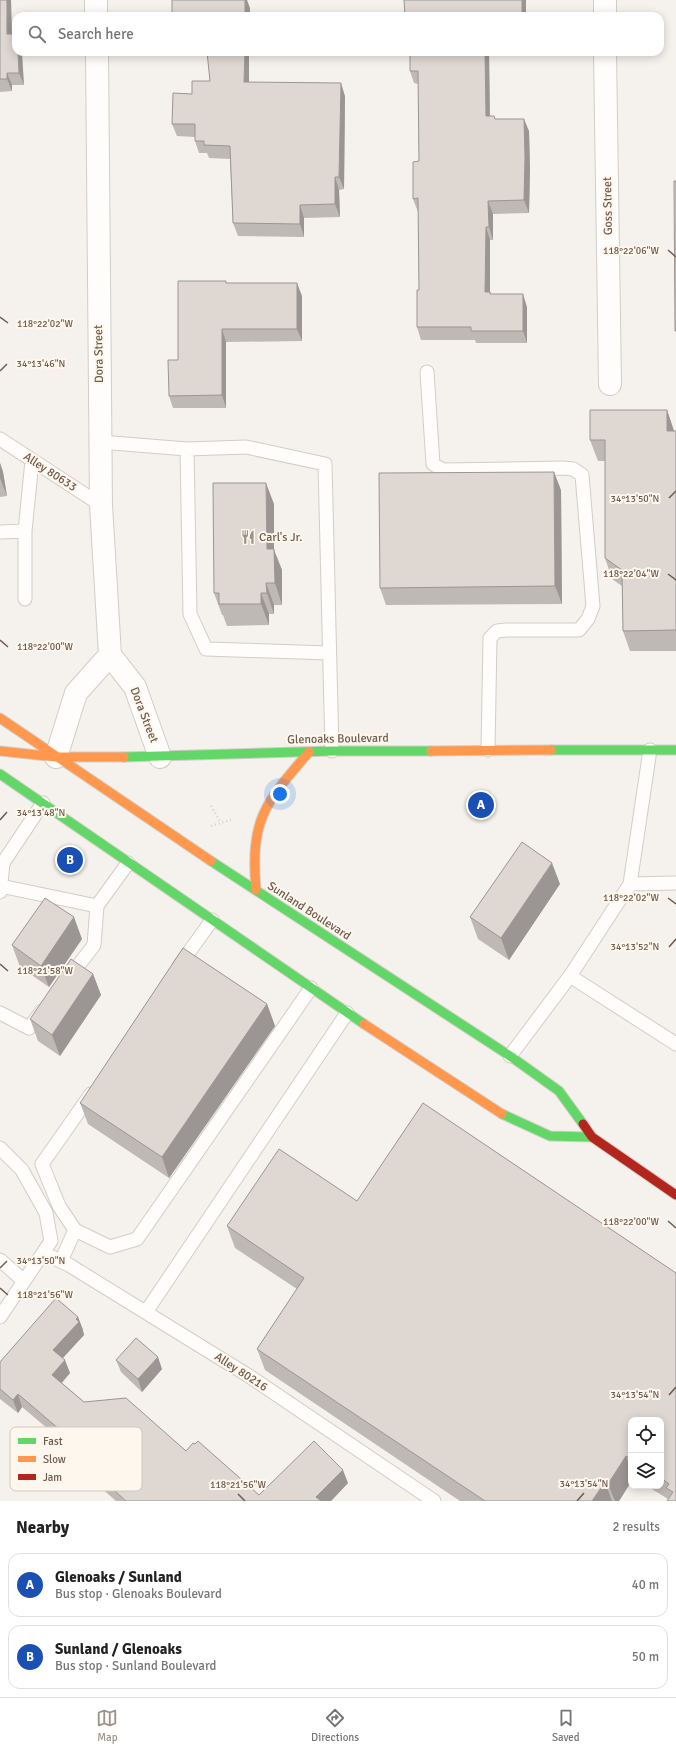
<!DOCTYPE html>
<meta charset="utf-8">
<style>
body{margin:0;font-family:Signika,sans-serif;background:#f2f2f2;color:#222}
.controls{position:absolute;right:12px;bottom:12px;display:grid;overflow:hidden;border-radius:8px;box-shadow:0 2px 10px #0003}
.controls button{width:36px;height:36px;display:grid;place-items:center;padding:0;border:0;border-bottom:1px solid #e0e0e0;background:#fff;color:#222;font:20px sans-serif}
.you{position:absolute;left:280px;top:794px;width:14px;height:14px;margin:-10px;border:3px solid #fff;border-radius:50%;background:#1a73e8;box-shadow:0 0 0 6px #1a73e833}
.badge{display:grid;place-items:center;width:26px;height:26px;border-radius:50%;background:#9f9086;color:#fff;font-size:13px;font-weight:700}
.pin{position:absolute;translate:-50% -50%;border:2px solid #fff;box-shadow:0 1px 4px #0006}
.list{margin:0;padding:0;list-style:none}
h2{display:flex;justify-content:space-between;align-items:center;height:52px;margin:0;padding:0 16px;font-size:17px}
h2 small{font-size:13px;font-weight:400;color:#767676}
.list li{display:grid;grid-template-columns:26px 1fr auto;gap:12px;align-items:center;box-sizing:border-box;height:64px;margin:0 8px 8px;padding:0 8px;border:1px solid #e0e0e0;border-radius:12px}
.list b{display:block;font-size:15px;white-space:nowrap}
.list p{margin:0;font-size:13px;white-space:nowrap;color:#767676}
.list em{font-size:13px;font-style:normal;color:#767676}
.icon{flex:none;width:22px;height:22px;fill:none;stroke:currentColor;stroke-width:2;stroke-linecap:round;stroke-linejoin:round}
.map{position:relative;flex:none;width:676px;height:1501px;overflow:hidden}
.search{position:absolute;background:#fff;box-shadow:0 2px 10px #0003;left:12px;right:12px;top:12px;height:44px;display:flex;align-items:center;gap:10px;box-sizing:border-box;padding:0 14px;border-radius:12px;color:#767676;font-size:15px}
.sheet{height:196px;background:#fff}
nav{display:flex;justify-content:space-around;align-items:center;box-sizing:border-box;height:56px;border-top:1px solid #e0e0e0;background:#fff;font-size:11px;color:#767676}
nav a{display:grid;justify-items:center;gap:2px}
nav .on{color:#9f9086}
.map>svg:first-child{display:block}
</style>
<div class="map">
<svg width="676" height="1501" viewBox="0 0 676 1501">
<rect width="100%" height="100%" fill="#f5f1ec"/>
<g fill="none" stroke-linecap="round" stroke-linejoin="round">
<defs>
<path id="lane" d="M 427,372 L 433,464 L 443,470 L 563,468 L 573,469 L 582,475 L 593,606 L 588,619 L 579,630 L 506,630 L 497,631 L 490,638 L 488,750
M 0,439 L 101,505
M 100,442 L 187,449
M 25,531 L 25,599
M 0,532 L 25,531 L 32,461
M 329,653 L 206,649 L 190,614 L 187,449 L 246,447 L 325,464 L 332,751
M 630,884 L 676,883
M 1,886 L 97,906
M 0,892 L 3,863 L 43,803
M 179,966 L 212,920
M 570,976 L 676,1044
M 68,979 L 94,945 L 97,906 L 128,863
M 0,1013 L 29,1028 L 42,1011
M 510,1056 L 570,976 L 630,884 L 650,750
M 91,1094 L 42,1164 L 59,1206 L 75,1230 L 110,1247 L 137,1239 L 311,988
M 0,1148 L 22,1170 L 46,1213 L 51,1241 L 0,1317
M 43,1253 L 69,1265 L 249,1376 L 434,1501
M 0,1260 L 24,1281
M 61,1261 L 75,1230
M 146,1312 L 347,1013"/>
<path id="street" d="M 96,0 L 96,16
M 605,0 L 605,16
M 97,52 L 101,505 L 110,655 L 135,687 L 160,757
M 605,52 L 610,384
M 56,757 L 76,693 L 110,655"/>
<path id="fast" d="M 551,750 L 676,750
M 124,757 L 332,751 L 431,751
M 0,774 L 364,1024
M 211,861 L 510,1056 L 559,1091 L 583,1124
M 502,1114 L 550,1136 L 592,1137"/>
<path id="slow" d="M 0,718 L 211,861
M 0,751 L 56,757 L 124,757
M 431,751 L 551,750
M 256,890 C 250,819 265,803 309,752
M 364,1024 L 502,1114"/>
<path id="jam" d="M 583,1124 L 592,1137 L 676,1195"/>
</defs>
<use href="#lane" stroke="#d2cdc7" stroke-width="15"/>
<use href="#street" stroke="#d2cdc7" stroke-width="24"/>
<use href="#fast" stroke="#d3cdc7" stroke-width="11"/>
<use href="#slow" stroke="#d3cdc7" stroke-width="11"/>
<use href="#jam" stroke="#d3cdc7" stroke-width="11"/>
<path stroke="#d6d0cc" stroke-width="2.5" stroke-dasharray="1 3" stroke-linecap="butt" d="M 211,806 L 221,823
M 211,826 L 231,820"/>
<use href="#lane" stroke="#fefdfc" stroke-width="13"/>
<use href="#street" stroke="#fefdfc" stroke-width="22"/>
<use href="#fast" stroke="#63d668" stroke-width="9"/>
<use href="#slow" stroke="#ff974d" stroke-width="9"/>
<use href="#jam" stroke="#b3261e" stroke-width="9"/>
</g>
<path fill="#bfb9b5" d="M 0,0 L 11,0 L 12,34 L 24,85 L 12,85 L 12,91 L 0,92 Z
M 207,52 L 249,52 L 249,82 L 345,96 L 344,189 L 339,190 L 340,217 L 304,218 L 304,237 L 238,236 L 233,223 L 230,159 L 209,158 L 207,153 L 199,153 L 195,141 L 195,137 L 177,136 L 172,124 L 192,94 L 210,81 Z
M 489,52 L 490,116 L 494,116 L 496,119 L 529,131 L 530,169 L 529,213 L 493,214 L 493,240 L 490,240 L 490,292 L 491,294 L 527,307 L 527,343 L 476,343 L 475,340 L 421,340 L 417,327 L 419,290 L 418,212 L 413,199 L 419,161 L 418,84 L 414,83 L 410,71 Z
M 227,283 L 302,296 L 302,341 L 226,342 L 226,408 L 173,408 L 169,396 L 178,360 Z
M 667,410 L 674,431 L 676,431 L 676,651 L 630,651 L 623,631 L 622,586 L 612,579 L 605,558 L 605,461 L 598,461 L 590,440 Z
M 0,463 L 3,472 L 7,496 L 0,497 Z
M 561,490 L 562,604 L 386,605 L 380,588 Z
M 274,504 L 274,550 L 282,570 L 282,605 L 274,605 L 274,614 L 269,614 L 269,625 L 227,626 L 223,615 L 222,615 L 214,593 Z
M 560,884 L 509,960 L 478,939 L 470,917 Z
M 82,939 L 49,987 L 20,967 L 12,945 Z
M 93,974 L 101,995 L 60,1056 L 38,1041 L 30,1019 Z
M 267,1004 L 275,1026 L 169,1178 L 88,1124 L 80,1103 Z
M 357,1201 L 676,1273 L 676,1501 L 668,1499 L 647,1486 L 661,1486 L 661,1420 L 631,1420 L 631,1482 L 619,1501 L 460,1501 L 265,1370 L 257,1349 L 297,1289 L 235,1248 L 227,1226 Z
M 78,1317 L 83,1330 L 83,1331 L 84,1335 L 63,1358 L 70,1373 L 62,1383 L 84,1402 L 186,1451 L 259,1495 L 348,1483 L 331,1501 L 116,1501 L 91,1479 L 80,1468 L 79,1463 L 71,1456 L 66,1444 L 22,1407 L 18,1413 L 0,1399 L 0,1362 Z
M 116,1360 L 162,1369 L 142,1392 L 121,1372 Z"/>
<path fill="#9b9693" d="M 7,0 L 11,0 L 12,46 L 7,34 Z
M 245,0 L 247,0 L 250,8 L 250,16 L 245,16 Z
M 522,0 L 526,0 L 526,16 L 522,16 Z
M 18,52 L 22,52 L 24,85 L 19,73 Z
M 245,52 L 249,52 L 249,95 L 244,82 Z
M 485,52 L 489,52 L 490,129 L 486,116 Z
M 7,73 L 12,85 L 12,91 L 7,79 Z
M 341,83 L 345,96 L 344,189 L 339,177 Z
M 524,119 L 529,131 L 530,169 L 529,213 L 524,200 Z
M 335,177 L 339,190 L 340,217 L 335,204 Z
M 488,201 L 493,214 L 493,240 L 489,227 Z
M 300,205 L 304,218 L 304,237 L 300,224 Z
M 486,227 L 490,240 L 490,292 L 494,304 L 485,292 Z
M 297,283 L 302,296 L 302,341 L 297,329 Z
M 523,294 L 527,307 L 527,343 L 523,331 Z
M 222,329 L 226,342 L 226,408 L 222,395 Z
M 667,410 L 674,431 L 667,431 Z
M 0,463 L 3,472 L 7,496 L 0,478 Z
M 554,472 L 561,490 L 562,604 L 555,586 Z
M 266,483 L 274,504 L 274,550 L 282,570 L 282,605 L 275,583 L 267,549 Z
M 266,583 L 274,605 L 274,614 L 267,593 Z
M 261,593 L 269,614 L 269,625 L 261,604 Z
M 552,863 L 560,884 L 509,960 L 501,938 Z
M 74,917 L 82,939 L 49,987 L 41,966 Z
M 93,974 L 101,995 L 60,1056 L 52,1035 Z
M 267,1004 L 275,1026 L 169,1178 L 162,1157 Z
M 78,1317 L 83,1330 L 83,1331 L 84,1335 L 58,1363 L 53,1350 Z
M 158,1357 L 162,1369 L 142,1392 L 138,1379 Z
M 65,1360 L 70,1373 L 57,1388 L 52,1375 Z
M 18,1394 L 22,1407 L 18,1413 L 13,1400 Z
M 626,1456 L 631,1469 L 631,1482 L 619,1501 L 615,1501 L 608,1484 Z
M 343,1470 L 348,1483 L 331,1501 L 318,1501 L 316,1497 Z
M 605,1482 L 612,1501 L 592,1501 Z"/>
<path fill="#ded7d2" stroke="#9b9693" d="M 0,0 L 7,0 L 7,34 L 16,34 L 16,52 L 18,52 L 19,73 L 7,73 L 7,79 L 0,79 Z
M 172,0 L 245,0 L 245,16 L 172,16 Z
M 404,0 L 522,0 L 522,16 L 405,16 Z
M 207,52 L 245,52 L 244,82 L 341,83 L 339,177 L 335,177 L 335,204 L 300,205 L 300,224 L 233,223 L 230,146 L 204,145 L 204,141 L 195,141 L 195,124 L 172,124 L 173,93 L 192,94 L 192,81 L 210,81 Z
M 410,52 L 485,52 L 486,116 L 494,116 L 495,119 L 524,119 L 525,157 L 524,200 L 488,201 L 489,227 L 486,227 L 485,292 L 490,292 L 490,294 L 523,294 L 523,331 L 471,331 L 471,327 L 417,327 L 417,290 L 419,290 L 418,198 L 413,199 L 413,162 L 419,161 L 418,71 L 410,71 Z
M 674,181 L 676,181 L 676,331 L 675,331 Z
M 178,281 L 226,281 L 226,283 L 297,283 L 297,329 L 222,329 L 222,395 L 169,396 L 168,360 L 178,360 Z
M 590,410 L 667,410 L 667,431 L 676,431 L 676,630 L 623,631 L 622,570 L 605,558 L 605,440 L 590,440 Z
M 554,472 L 555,586 L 380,588 L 379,473 Z
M 213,483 L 266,483 L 267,549 L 274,549 L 275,583 L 266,583 L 267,593 L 261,593 L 261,604 L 219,604 L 219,593 L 214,593 Z
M 522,842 L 552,863 L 501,938 L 470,917 Z
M 45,898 L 74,917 L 41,966 L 12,945 Z
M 183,948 L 267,1004 L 162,1157 L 80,1103 Z
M 71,959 L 93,974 L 52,1035 L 30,1019 Z
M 423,1103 L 676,1273 L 676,1501 L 667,1501 L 673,1492 L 666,1488 L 669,1484 L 661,1478 L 661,1420 L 631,1420 L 631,1459 L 626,1456 L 608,1484 L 605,1482 L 592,1501 L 485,1501 L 257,1349 L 304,1278 L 227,1226 L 279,1149 L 357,1201 Z
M 56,1298 L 78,1317 L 76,1319 L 79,1322 L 53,1350 L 65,1360 L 52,1375 L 84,1402 L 126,1398 L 186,1451 L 193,1443 L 195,1444 L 198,1441 L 259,1495 L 314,1441 L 343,1470 L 316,1497 L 321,1501 L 126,1501 L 86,1465 L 75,1455 L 77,1453 L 66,1443 L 66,1435 L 18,1394 L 13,1400 L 0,1389 L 0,1362 Z
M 136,1338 L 158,1357 L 138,1379 L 116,1360 Z"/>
<path fill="none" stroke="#705b4f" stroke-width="1.5" d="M 668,250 L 676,257M 0,317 L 8,323M 0,371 L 7,364M 669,498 L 676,491M 668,574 L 676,580M 0,640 L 8,647M 0,820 L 7,812M 668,898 L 676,904M 669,947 L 676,939M 0,964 L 8,971M 668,1221 L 676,1228M 0,1268 L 7,1261M 0,1288 L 8,1295M 669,1395 L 676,1387M 238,1494 L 245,1501M 577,1501 L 584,1493"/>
<defs>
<symbol id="restaurant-bare" viewBox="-9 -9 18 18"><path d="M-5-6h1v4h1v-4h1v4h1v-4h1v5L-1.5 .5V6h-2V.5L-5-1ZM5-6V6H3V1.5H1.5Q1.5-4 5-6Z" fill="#9f9086" stroke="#fdf7ed" stroke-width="2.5" paint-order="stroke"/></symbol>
</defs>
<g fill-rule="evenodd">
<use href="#restaurant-bare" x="238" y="527" width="20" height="20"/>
</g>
<g text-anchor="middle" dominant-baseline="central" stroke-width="4" stroke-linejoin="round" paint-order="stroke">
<g font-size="12" fill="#705b4f" stroke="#fdf7ed">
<text transform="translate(608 206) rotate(-91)">Goss Street</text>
<text transform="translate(99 354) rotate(-91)">Dora Street</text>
<text transform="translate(50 472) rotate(33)">Alley 80633</text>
<text transform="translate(144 715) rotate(69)">Dora Street</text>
<text transform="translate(338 739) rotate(-1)">Glenoaks Boulevard</text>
<text transform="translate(309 911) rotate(33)">Sunland Boulevard</text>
<text transform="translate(241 1372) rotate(33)">Alley 80216</text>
</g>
<g font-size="12" fill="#705b4f" stroke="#fdf7ed" text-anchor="start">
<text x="259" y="537">Carl's Jr.</text>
</g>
</g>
<rect x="10" y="1427" width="132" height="64" rx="6" fill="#fdf7ed" stroke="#d3c8be" stroke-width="1"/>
<rect x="18" y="1438" width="18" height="6" fill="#63d668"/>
<rect x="18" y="1456" width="18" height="6" fill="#ff974d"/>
<rect x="18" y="1474" width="18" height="6" fill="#b3261e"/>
<g font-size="11" fill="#705b4f">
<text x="43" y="1445">Fast</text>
<text x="43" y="1463">Slow</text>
<text x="43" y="1481">Jam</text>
</g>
<g font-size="10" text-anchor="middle" fill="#705b4f" stroke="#fdf7ed" stroke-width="4" stroke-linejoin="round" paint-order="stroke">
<text x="631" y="254">118°22'06"W</text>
<text x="45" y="327">118°22'02"W</text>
<text x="41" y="367">34°13'46"N</text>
<text x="635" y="502">34°13'50"N</text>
<text x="631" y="577">118°22'04"W</text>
<text x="45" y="650">118°22'00"W</text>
<text x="41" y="816">34°13'48"N</text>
<text x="631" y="901">118°22'02"W</text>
<text x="635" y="950">34°13'52"N</text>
<text x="45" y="974">118°21'58"W</text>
<text x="631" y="1225">118°22'00"W</text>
<text x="41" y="1264">34°13'50"N</text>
<text x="45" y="1298">118°21'56"W</text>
<text x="635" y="1398">34°13'54"N</text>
<text x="584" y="1487">34°13'54"N</text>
<text x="238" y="1488">118°21'56"W</text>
</g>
</svg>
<div class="controls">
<button><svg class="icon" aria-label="locate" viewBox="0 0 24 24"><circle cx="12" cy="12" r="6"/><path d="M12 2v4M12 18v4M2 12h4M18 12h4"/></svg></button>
<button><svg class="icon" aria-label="layers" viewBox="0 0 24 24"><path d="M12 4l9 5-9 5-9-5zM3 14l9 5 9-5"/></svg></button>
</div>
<div class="you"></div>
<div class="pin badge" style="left:481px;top:805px;background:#1a4fb4">A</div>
<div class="pin badge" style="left:70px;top:860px;background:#1a4fb4">B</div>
<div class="search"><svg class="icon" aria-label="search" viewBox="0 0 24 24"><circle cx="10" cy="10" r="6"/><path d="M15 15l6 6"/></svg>Search here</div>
</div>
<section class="sheet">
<h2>Nearby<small>2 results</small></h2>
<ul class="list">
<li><span class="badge" style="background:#1a4fb4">A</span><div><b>Glenoaks / Sunland</b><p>Bus stop · Glenoaks Boulevard</p></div><em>40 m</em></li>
<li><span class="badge" style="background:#1a4fb4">B</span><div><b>Sunland / Glenoaks</b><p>Bus stop · Sunland Boulevard</p></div><em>50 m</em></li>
</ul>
</section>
<nav>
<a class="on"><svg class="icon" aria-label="map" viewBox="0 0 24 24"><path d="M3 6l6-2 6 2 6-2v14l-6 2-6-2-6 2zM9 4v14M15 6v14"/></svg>Map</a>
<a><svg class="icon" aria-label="directions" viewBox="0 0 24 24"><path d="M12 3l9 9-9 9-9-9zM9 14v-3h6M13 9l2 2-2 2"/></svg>Directions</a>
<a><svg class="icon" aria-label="saved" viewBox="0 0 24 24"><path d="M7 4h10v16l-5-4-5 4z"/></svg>Saved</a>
</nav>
